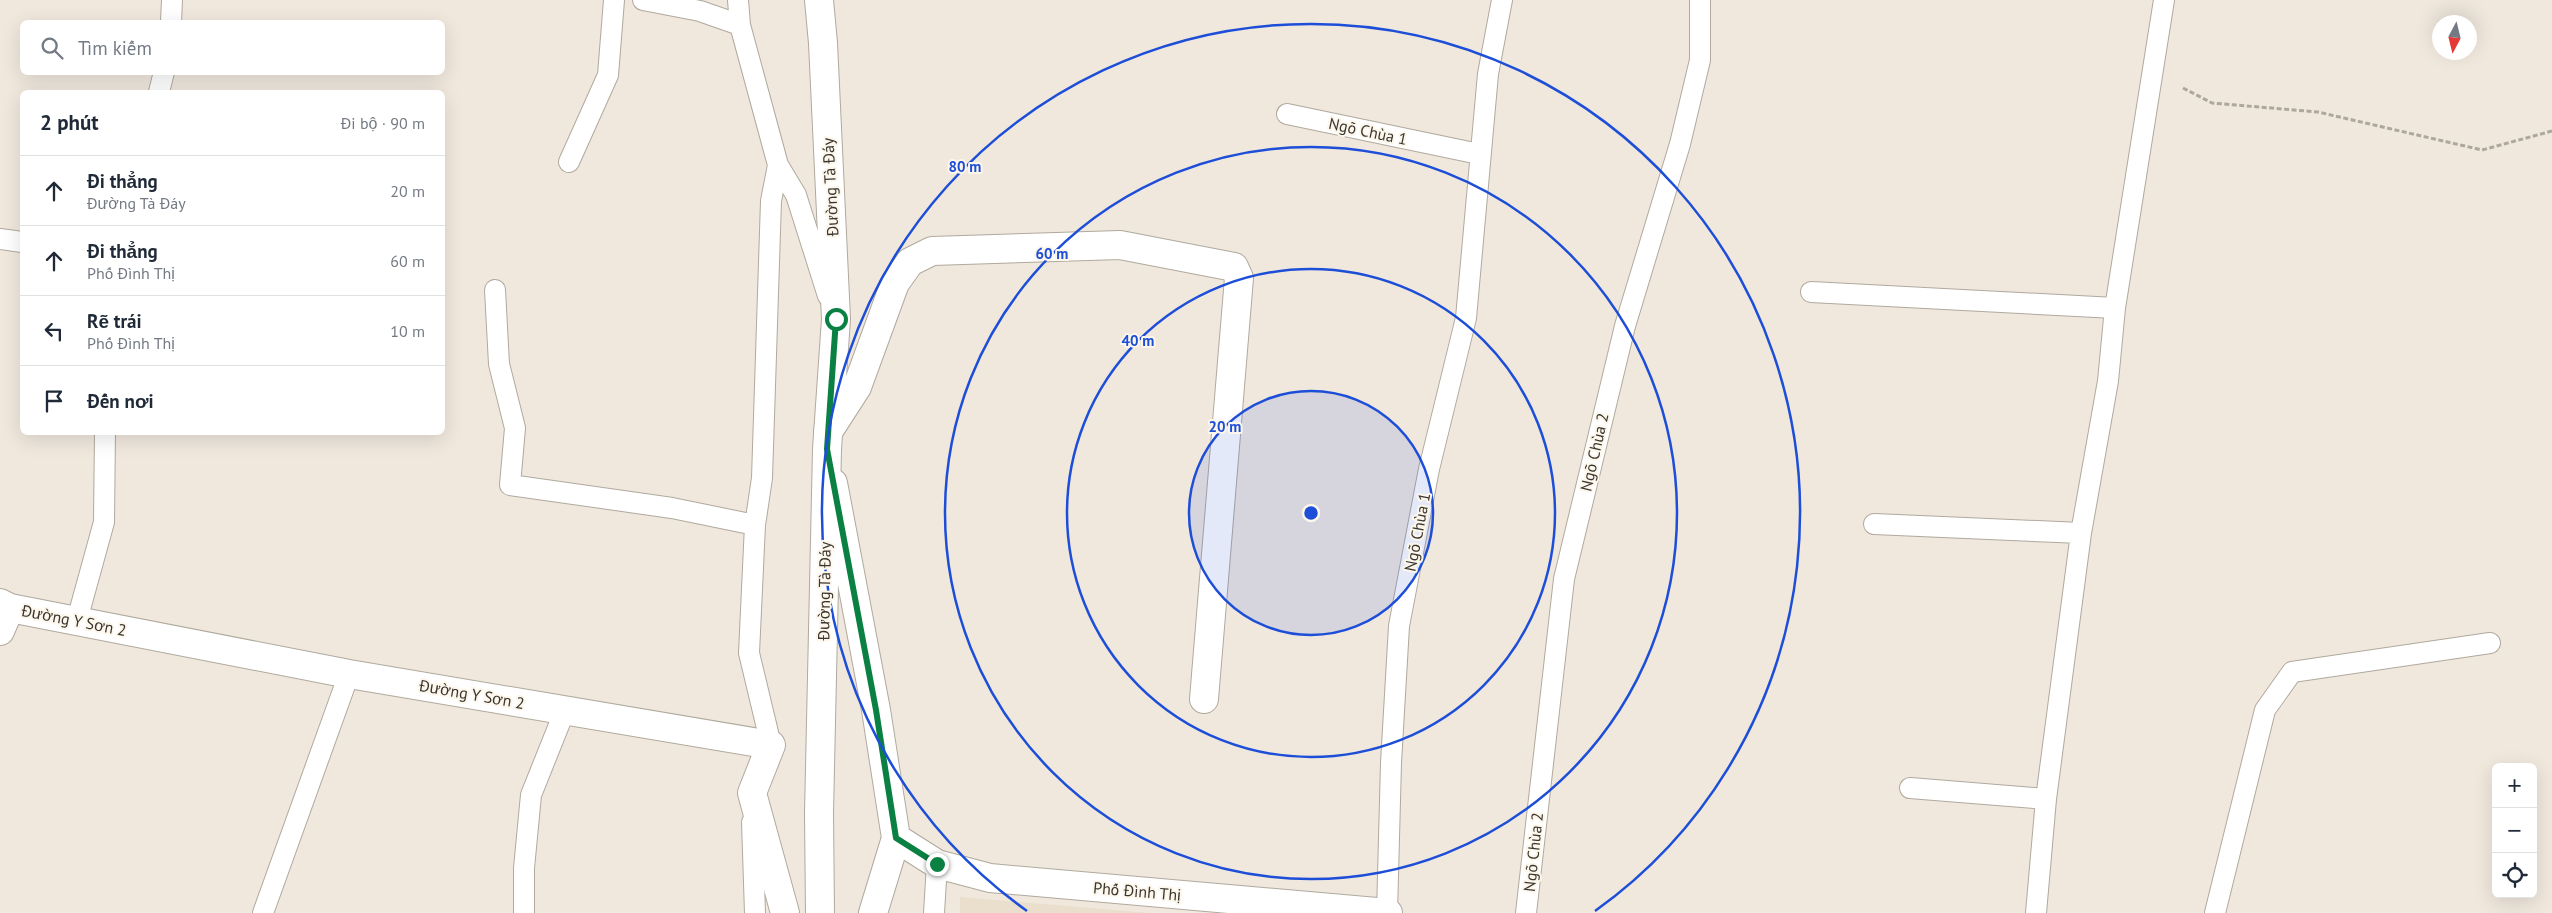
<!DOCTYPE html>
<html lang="vi">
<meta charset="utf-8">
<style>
body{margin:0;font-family:"PT Sans",sans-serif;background:#f2f2f3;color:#1f2937}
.controls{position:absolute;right:15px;bottom:15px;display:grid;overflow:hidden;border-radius:8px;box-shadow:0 5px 20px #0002}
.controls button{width:45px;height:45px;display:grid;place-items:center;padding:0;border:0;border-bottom:1px solid #e0e1e3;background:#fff;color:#1f2937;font:25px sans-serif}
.compass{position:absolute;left:2432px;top:15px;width:45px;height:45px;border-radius:50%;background:#fff;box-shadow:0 5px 20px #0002;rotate:187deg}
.stop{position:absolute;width:15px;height:15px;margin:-11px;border:4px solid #0b8043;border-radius:50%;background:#fff}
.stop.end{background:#0b8043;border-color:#fff;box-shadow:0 1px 5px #0008}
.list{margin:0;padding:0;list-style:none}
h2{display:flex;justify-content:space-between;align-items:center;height:65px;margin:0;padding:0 20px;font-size:21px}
h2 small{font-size:16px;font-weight:400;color:#747a83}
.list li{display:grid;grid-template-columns:32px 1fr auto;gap:15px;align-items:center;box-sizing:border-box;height:70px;padding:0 20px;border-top:1px solid #e0e1e3}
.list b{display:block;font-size:19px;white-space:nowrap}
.list p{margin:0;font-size:16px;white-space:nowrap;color:#747a83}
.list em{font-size:16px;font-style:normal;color:#747a83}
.icon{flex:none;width:28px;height:28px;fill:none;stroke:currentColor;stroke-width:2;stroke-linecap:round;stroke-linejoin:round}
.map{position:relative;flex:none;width:2552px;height:913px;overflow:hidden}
.search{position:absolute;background:#fff;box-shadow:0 5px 20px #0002;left:20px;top:20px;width:425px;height:55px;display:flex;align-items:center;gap:12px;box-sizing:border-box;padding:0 18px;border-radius:8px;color:#747a83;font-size:19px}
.panel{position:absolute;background:#fff;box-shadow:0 5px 20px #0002;left:20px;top:90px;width:425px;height:345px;border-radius:8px}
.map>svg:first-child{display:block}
</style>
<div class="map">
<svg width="2552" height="913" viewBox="0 0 2552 913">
<rect width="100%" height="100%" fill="#f0e8dd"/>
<path fill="#eadecc" d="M 960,897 L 1149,913 L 960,913 Z"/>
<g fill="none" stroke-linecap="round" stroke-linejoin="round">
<defs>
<path id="lane" d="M 643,0 L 700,11 L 740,25
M 738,0 L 740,25 L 778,165 L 796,195 L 828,296
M 171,22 L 172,0
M 159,92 L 164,72
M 1287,114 L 1479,154
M 569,162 L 608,75 L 614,0
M 0,239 L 22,242
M 495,290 L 499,364 L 515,428 L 510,485 L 672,508 L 755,525 L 749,653 L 771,745
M 1811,292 L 2115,308
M 1874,524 L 2081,533
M 755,525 L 762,478 L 771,201 L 778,165
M 77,620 L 104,522 L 105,432
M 1910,788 L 2046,799
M 752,822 L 755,913
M 263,913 L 349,674
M 524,913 L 524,868 L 531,795 L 565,710
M 934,913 L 937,864
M 1387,913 L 1391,763 L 1399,626 L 1429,469 L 1466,318 L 1488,74 L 1502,0
M 1526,913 L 1564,579 L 1625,326 L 1680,144 L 1700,60 L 1700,0
M 2036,913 L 2046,799 L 2081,533 L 2108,381 L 2115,308 L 2164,0
M 2215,913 L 2265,710 L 2292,672 L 2490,643"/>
<path id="street" d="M 828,432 L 857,387 L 895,283 L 910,262 L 932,251 L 1120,245 L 1234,267 L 1239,278 L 1204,699
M 833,483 L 876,710 L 896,838 L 873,913
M 0,603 L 10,608 L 349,674 L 771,745 L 752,793 L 785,913
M 0,631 L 10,608
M 896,838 L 937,864 L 990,878 L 1388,913"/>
<path id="secondary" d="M 819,0 L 823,43 L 836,319 L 827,449 L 819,813 L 820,913"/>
</defs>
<use href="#lane" stroke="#b0a99e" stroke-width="22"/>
<use href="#street" stroke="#b0a99e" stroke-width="30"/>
<use href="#secondary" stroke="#b0a99e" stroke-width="30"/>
<path stroke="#ada79e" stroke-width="3" stroke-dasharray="5 2.5" stroke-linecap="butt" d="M 2183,88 L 2212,103 L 2318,112 L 2482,150 L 2552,131"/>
<use href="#lane" stroke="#fff" stroke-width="20"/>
<use href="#street" stroke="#fff" stroke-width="28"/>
<use href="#secondary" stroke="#fff" stroke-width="28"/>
</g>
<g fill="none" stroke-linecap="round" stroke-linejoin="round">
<path stroke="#0b8043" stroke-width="6" d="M 836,319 L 827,449 L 876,710 L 896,838 L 937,864"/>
</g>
<circle cx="1311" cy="513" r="122" fill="#1d4ed8" fill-opacity=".12"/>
<g fill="none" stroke="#1d4ed8" stroke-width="2.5">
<circle cx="1311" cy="513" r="122"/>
<circle cx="1311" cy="513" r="244"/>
<circle cx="1311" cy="513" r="366"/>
<path d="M1027 911A489 489 0 1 1 1595 911"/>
</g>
<g text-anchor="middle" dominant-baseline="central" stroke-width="4" stroke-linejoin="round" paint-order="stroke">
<g font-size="16" fill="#393632" stroke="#fdf6ea">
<text transform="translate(1368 131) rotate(12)">Ngõ Chùa 1</text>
<text transform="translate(830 187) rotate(-93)">Đường Tà Đáy</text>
<text transform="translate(1594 452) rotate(-77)">Ngõ Chùa 2</text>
<text transform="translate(1417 532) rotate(-79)">Ngõ Chùa 1</text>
<text transform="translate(824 591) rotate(-89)">Đường Tà Đáy</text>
<text transform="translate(74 620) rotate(11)">Đường Y Sơn 2</text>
<text transform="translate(472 694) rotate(10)">Đường Y Sơn 2</text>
<text transform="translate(1533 852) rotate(-84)">Ngõ Chùa 2</text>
<text transform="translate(1137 891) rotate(5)">Phố Đình Thị</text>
</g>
</g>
<circle cx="1311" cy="513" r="8" fill="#1d4ed8" stroke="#fdf6ea" stroke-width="2.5"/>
<g font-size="15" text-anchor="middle" font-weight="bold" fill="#1d4ed8" stroke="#fdf6ea" stroke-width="4" stroke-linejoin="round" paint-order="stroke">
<text x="965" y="172">80 m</text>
<text x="1052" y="259">60 m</text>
<text x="1138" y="346">40 m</text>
<text x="1225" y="432">20 m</text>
</g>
</svg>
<div class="controls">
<button>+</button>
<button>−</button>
<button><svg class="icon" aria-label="locate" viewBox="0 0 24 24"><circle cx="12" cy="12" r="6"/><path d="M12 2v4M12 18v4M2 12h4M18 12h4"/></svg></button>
</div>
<svg class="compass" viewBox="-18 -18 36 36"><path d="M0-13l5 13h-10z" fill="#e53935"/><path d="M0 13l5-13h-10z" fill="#747a83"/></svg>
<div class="stop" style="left:836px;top:319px"></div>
<div class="stop end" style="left:937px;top:864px"></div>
<div class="search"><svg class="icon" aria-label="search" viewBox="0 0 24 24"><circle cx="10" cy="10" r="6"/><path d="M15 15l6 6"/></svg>Tìm kiếm</div>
<section class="panel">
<h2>2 phút<small>Đi bộ · 90 m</small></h2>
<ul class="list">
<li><svg class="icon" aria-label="ahead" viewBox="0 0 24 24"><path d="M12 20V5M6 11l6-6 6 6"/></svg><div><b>Đi thẳng</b><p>Đường Tà Đáy</p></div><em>20 m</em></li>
<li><svg class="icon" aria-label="ahead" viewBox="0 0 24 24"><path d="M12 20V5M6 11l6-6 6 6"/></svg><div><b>Đi thẳng</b><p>Phố Đình Thị</p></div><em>60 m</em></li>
<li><svg class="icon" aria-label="left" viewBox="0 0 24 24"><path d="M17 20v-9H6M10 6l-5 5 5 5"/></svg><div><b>Rẽ trái</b><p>Phố Đình Thị</p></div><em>10 m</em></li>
<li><svg class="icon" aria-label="arrive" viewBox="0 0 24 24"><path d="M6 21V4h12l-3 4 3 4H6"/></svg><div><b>Đến nơi</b></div></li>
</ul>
</section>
</div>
